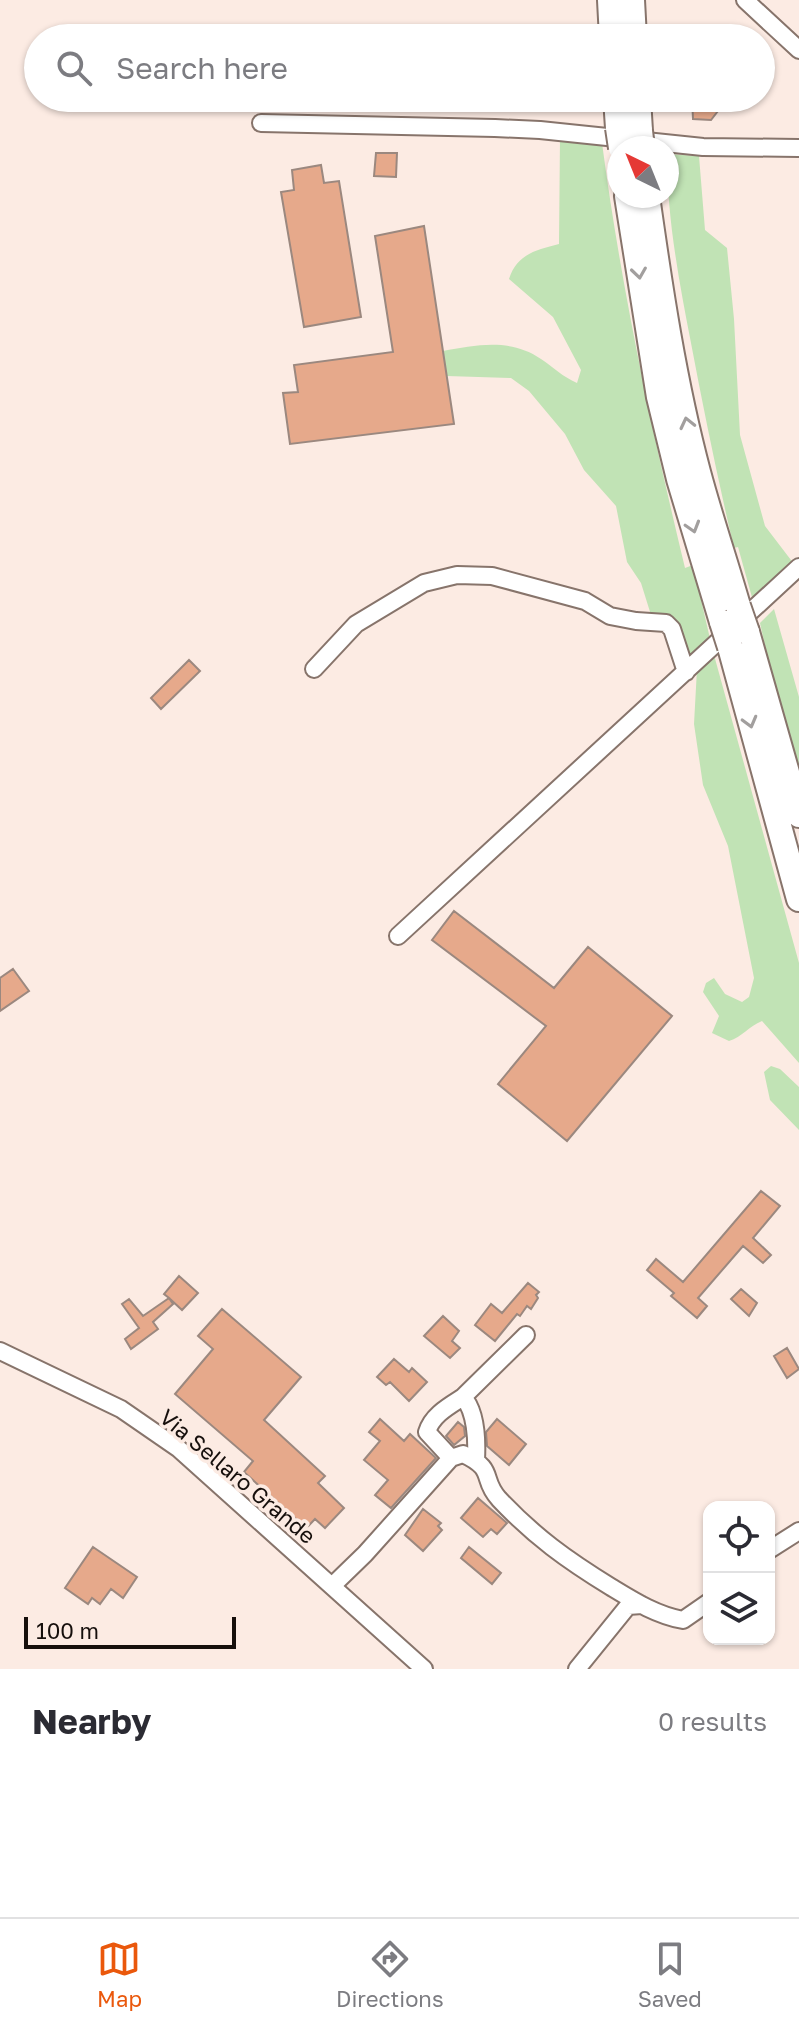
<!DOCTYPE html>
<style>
body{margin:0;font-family:"Golos Text",sans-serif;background:#f2f2f3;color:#2b2b33}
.controls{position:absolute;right:24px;bottom:24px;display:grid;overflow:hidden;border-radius:16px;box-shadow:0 2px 6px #0004}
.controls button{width:72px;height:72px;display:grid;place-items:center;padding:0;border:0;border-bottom:2px solid #e1e1e2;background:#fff;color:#2b2b33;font:40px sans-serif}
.compass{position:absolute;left:607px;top:136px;width:72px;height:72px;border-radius:50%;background:#fff;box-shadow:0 2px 6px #0004;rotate:317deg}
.scale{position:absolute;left:24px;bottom:20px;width:212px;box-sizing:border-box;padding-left:8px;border:4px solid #160f0c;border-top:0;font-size:22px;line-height:28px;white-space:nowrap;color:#160f0c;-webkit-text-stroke:6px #fcebe3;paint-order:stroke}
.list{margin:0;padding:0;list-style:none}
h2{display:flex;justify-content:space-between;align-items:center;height:104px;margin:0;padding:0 32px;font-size:34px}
h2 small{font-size:26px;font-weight:400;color:#7c7c81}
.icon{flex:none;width:44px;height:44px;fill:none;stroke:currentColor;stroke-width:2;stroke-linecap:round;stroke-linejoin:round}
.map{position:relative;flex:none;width:799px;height:1669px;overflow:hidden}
.search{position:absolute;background:#fff;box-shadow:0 2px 6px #0004;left:24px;right:24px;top:24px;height:88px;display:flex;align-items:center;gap:20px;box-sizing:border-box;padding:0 28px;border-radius:44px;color:#7c7c81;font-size:30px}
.sheet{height:248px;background:#fff}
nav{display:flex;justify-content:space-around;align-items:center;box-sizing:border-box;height:112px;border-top:2px solid #e1e1e2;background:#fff;font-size:22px;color:#7c7c81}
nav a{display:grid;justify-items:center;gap:4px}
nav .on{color:#ea580c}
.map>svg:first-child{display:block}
</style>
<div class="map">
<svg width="799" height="1669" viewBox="0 0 799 1669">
<rect width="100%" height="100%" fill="#fcebe3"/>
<path fill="#c1e3b5" d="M 560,138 L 602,143 C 621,286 651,427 685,568 L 693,565 L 711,643 L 688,663 L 679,636 L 651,615 L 641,583 L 627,562 L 616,506 L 584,470 L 565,434 L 529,391 L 511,378 L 447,376 L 443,351 C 477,345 510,338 541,359 C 553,367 563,377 577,383 L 581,370 L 553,317 L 509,279 C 517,254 536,250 559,244 Z
M 667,154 L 699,156 L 705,230 L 727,248 L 734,319 L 740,435 L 765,526 L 794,564 L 753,601 L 738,547 L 734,548 C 718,480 704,412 691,343 C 679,281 667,218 667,154 Z
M 774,609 L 799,697 L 799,789 L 785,737 L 760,623 Z
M 714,655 L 799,963 L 799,1063 L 762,1021 C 749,1026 742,1037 729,1041 L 712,1033 L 719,1016 L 703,992 L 706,983 L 714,978 L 725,994 L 742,1002 L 749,997 L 754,978 L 728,846 L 703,785 L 694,724 L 697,669 Z
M 771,1066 L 780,1069 L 799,1087 L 799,1130 L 770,1100 L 764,1072 Z"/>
<path fill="#e6a98b" stroke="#9b887f" stroke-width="2" d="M 692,98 L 728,98 L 711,120 L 693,119 Z
M 376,153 L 397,153 L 396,177 L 374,176 Z
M 321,165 L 324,183 L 339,181 L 361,317 L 304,327 L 281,192 L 294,190 L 292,170 Z
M 424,226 L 454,424 L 290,444 L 283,393 L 298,392 L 294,365 L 393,352 L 375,236 Z
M 189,660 L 200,671 L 161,709 L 151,698 Z
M 454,911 L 554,988 L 588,947 L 672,1016 L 567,1141 L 498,1084 L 546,1026 L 432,940 Z
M 13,969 L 29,991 L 0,1011 L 0,978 Z
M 761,1191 L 780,1206 L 753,1238 L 771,1255 L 763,1263 L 743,1246 L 698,1298 L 707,1306 L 697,1318 L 671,1296 L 674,1293 L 647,1270 L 656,1259 L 683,1282 Z
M 179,1276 L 198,1293 L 182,1310 L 169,1298 L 173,1304 L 153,1322 L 158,1329 L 131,1349 L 125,1339 L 139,1328 L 122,1304 L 129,1299 L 143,1316 L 169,1298 L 164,1294 Z
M 528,1283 L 539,1292 L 536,1295 L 538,1298 L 531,1309 L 527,1306 L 520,1316 L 517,1314 L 495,1341 L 475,1325 L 491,1304 L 502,1313 Z
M 741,1289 L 757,1303 L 749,1316 L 731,1299 Z
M 222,1309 L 301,1377 L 264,1420 L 325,1476 L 318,1483 L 344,1508 L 325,1528 L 315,1519 L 297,1538 L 287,1528 L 296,1519 L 244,1472 L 253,1461 L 175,1394 L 213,1349 L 198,1336 Z
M 443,1316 L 459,1331 L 452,1341 L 460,1348 L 450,1358 L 424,1336 Z
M 787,1348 L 799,1369 L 787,1378 L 774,1356 Z
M 394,1359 L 409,1372 L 412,1368 L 427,1382 L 409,1401 L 390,1382 L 386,1385 L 377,1377 Z
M 380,1419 L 404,1441 L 410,1434 L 436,1458 L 391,1508 L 375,1495 L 388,1480 L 364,1460 L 380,1441 L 369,1432 Z
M 497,1419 L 526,1444 L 509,1465 L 487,1446 L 486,1432 Z
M 458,1422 L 464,1427 L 465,1436 L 454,1445 L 446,1436 Z
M 478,1498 L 507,1523 L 497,1534 L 491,1529 L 483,1537 L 461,1518 Z
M 423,1509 L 441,1523 L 438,1526 L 442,1530 L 423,1551 L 405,1535 Z
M 93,1547 L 137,1577 L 123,1598 L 111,1589 L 100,1604 L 92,1598 L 88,1604 L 65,1588 Z
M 469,1547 L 501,1573 L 492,1584 L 461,1558 Z"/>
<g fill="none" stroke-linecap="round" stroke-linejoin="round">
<defs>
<path id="minor" d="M 745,0 L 799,50
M 261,123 L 495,128 L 540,130 L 703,147 L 799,148
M 314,669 L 356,624 L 424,583 L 457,575 L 492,576 L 585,601 L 610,616 L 636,621 L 666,623 L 672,629 L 686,672
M 398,936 L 799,567
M 0,1351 L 121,1409 L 179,1449 L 424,1669
M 463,1397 L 526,1335
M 451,1458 L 427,1432 C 432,1415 449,1406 463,1397 C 476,1411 477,1441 476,1460
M 769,1550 L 799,1531
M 332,1586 L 365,1554 L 451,1458 L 463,1454 C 497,1470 480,1478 499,1499 C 535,1537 567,1560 611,1587 C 634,1601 656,1615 683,1620 L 709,1602
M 577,1669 L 628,1606 L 642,1605"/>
<path id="highway" d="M 610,0 L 612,38
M 632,0 L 634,38
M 616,98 L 618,128
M 638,98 L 640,131
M 627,196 L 659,397 L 679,479 L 722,622
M 647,196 C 660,288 674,382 698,472 C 710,517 725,561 738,606
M 747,632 L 799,815
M 730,647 L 799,899"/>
</defs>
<use href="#minor" stroke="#87746b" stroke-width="20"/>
<use href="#highway" stroke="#87746b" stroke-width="28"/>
<use href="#minor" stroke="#fff" stroke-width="16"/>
<use href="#highway" stroke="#fff" stroke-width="24"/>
<defs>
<path id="highway-bridge" d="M 618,128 L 621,148
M 640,131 L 642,148
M 738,606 L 747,632
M 722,622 L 730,647"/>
</defs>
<use href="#highway-bridge" stroke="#87746b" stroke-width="28" stroke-linecap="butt"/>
<use href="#highway-bridge" stroke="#fff" stroke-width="24"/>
</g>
<defs><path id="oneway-chevron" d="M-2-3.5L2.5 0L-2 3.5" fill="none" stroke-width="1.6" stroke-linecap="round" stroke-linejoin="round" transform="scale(2)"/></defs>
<g stroke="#a29f9e">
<use href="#oneway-chevron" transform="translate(639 273) rotate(82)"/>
<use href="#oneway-chevron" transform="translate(687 423) rotate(-103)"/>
<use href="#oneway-chevron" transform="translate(693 527) rotate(73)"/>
<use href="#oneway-chevron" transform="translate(750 722) rotate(75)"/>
</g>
<g text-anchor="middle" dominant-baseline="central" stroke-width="7" stroke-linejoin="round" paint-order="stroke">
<g font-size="22" fill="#160f0c" stroke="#fcebe3">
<text transform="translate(238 1476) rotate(40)">Via Sellaro Grande</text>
</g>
</g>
</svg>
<div class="controls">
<button><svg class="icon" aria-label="locate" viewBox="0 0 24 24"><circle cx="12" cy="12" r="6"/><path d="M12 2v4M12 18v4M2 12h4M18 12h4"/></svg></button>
<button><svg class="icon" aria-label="layers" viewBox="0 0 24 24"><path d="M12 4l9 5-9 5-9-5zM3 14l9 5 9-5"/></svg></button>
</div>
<svg class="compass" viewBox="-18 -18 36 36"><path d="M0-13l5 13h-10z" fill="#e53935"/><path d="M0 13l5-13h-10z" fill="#7c7c81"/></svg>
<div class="scale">100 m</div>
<div class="search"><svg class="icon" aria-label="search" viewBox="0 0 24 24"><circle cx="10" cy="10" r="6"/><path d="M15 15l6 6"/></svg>Search here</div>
</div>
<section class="sheet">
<h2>Nearby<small>0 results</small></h2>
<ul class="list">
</ul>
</section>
<nav>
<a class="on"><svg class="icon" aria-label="map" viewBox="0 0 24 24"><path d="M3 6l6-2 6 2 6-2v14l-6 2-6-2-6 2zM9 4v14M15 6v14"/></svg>Map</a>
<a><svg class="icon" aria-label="directions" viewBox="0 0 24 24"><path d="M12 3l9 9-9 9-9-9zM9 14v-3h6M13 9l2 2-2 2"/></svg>Directions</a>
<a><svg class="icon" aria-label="saved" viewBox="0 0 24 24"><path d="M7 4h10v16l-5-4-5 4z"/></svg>Saved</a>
</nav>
